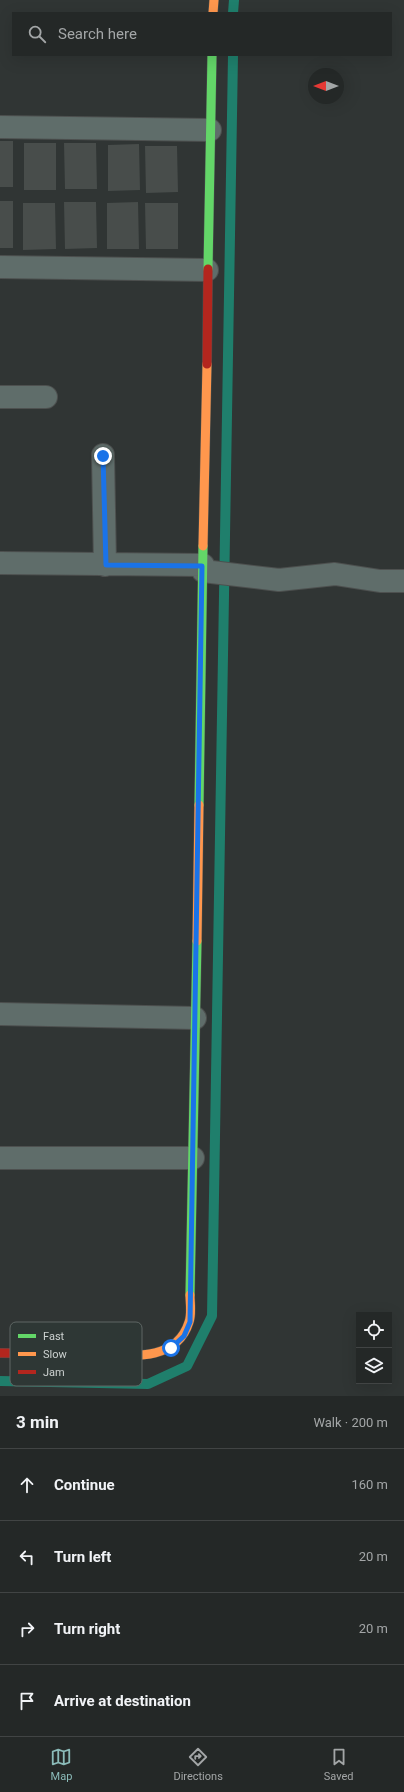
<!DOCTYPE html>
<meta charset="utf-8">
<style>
body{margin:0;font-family:Roboto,sans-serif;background:#303433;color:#f1f3f6}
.controls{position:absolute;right:12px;bottom:12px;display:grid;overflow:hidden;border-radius:0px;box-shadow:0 4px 16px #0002}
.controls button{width:36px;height:36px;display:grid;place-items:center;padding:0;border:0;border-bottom:1px solid #414444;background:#242827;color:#f1f3f6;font:20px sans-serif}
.compass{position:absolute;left:308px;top:68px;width:36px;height:36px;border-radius:50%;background:#242827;box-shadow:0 4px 16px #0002;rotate:270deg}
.stop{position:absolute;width:12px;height:12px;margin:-9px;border:3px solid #1a73e8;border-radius:50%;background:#fff}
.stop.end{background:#1a73e8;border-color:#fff;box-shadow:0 1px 4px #0008}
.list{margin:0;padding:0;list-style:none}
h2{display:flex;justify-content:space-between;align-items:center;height:52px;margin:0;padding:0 16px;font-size:17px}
h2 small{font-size:13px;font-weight:400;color:#a3a6a7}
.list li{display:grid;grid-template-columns:26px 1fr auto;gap:12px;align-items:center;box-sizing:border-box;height:72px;padding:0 16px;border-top:1px solid #414444}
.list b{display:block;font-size:15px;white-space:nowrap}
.list em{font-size:13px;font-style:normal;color:#a3a6a7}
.icon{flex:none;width:22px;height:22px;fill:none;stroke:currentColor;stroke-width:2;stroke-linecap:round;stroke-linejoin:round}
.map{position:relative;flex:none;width:404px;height:1396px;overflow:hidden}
.search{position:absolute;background:#242827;box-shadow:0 4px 16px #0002;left:12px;right:12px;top:12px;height:44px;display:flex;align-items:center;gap:10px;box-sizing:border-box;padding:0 14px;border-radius:0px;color:#a3a6a7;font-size:15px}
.sheet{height:340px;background:#242827}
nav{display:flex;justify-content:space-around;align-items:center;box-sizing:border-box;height:56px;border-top:1px solid #414444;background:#242827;font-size:11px;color:#a3a6a7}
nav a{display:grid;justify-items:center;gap:2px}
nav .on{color:#8bbbb9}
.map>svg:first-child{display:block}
</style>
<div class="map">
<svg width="404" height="1396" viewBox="0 0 404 1396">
<rect width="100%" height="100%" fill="#303534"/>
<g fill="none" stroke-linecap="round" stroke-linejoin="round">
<path stroke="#1f7f6c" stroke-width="10" d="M 233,13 L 234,0
M 0,1381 L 148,1384 L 187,1366 L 212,1316 L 233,55"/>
</g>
<path fill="#484d4b" d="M 0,141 L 13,141 L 13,187 L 0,187 Z
M 24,143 L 56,143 L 56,190 L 24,190 Z
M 64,143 L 96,143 L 97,189 L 65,189 Z
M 139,144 L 140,190 L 108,191 L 108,145 Z
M 145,146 L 177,146 L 178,192 L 146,193 Z
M 0,201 L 13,201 L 13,248 L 0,248 Z
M 64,202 L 96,202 L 97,248 L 65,249 Z
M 138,202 L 139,249 L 107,249 L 107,203 Z
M 23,203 L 55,203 L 56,249 L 23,250 Z
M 145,203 L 178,203 L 178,249 L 146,249 Z"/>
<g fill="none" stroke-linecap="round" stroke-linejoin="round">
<defs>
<path id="street" d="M 0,127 L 210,130
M 0,267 L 207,270
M 0,397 L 46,397
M 103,455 L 105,565
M 0,563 L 203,565
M 203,571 L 279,580 L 335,574 L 380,581 L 404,581
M 0,1014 L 195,1018
M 0,1158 L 193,1158"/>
<path id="fast" d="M 208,269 L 212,55
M 199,805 L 203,546
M 190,1295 L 197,941"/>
<path id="slow" d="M 213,13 L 214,0
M 203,546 L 207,364
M 197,941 L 199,805
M 92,1354 C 126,1355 176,1364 189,1322 C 192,1314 190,1303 190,1295"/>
<path id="jam" d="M 207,364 L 208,269
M 0,1353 L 92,1354"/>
</defs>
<use href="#street" stroke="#4d504f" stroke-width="24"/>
<use href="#fast" stroke="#4d504f" stroke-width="10"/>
<use href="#slow" stroke="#4d504f" stroke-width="10"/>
<use href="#jam" stroke="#4d504f" stroke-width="10"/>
<use href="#street" stroke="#5f6d6a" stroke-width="22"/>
<use href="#fast" stroke="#63d668" stroke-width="9"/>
<use href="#slow" stroke="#ff974d" stroke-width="9"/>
<use href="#jam" stroke="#b3261e" stroke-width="9"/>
</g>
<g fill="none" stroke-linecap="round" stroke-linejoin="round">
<path stroke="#1a73e8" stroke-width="5" d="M 103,456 L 106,565 L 202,566 L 190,1322 L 184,1336 L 171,1348"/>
</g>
<rect x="10" y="1322" width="132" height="64" rx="6" fill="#2e3735" stroke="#5e6664" stroke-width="1"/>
<rect x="18" y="1334" width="18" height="4" fill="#63d668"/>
<rect x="18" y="1352" width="18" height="4" fill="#ff974d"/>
<rect x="18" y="1370" width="18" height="4" fill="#b3261e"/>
<g font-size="11" fill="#cdd2d1">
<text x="43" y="1340">Fast</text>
<text x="43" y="1358">Slow</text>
<text x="43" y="1376">Jam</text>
</g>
</svg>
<div class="controls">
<button><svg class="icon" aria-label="locate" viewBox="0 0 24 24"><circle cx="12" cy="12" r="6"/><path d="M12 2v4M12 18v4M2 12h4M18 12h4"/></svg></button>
<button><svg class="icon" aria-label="layers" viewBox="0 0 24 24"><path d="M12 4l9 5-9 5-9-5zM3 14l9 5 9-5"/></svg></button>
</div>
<svg class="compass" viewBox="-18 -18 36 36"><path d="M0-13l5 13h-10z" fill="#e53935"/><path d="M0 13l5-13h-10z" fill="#a3a6a7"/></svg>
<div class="stop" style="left:171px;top:1348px"></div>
<div class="stop end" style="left:103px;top:456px"></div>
<div class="search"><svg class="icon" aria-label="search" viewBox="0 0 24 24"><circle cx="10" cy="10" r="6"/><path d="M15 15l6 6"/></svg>Search here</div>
</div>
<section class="sheet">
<h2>3 min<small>Walk · 200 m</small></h2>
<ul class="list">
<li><svg class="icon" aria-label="ahead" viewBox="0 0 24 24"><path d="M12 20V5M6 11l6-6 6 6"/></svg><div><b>Continue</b></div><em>160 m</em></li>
<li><svg class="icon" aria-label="left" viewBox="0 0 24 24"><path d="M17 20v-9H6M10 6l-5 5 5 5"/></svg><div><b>Turn left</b></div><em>20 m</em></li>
<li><svg class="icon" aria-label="right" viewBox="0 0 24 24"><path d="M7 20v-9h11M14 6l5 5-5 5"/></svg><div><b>Turn right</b></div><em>20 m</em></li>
<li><svg class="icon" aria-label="arrive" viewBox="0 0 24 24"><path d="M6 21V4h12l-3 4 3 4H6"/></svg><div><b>Arrive at destination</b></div></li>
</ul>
</section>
<nav>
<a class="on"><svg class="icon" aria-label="map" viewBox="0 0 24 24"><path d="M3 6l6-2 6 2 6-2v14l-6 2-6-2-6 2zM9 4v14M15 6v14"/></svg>Map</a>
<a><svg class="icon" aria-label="directions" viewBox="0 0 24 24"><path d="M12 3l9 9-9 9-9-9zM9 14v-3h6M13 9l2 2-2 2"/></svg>Directions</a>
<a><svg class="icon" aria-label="saved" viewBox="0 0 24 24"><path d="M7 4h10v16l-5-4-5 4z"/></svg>Saved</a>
</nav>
